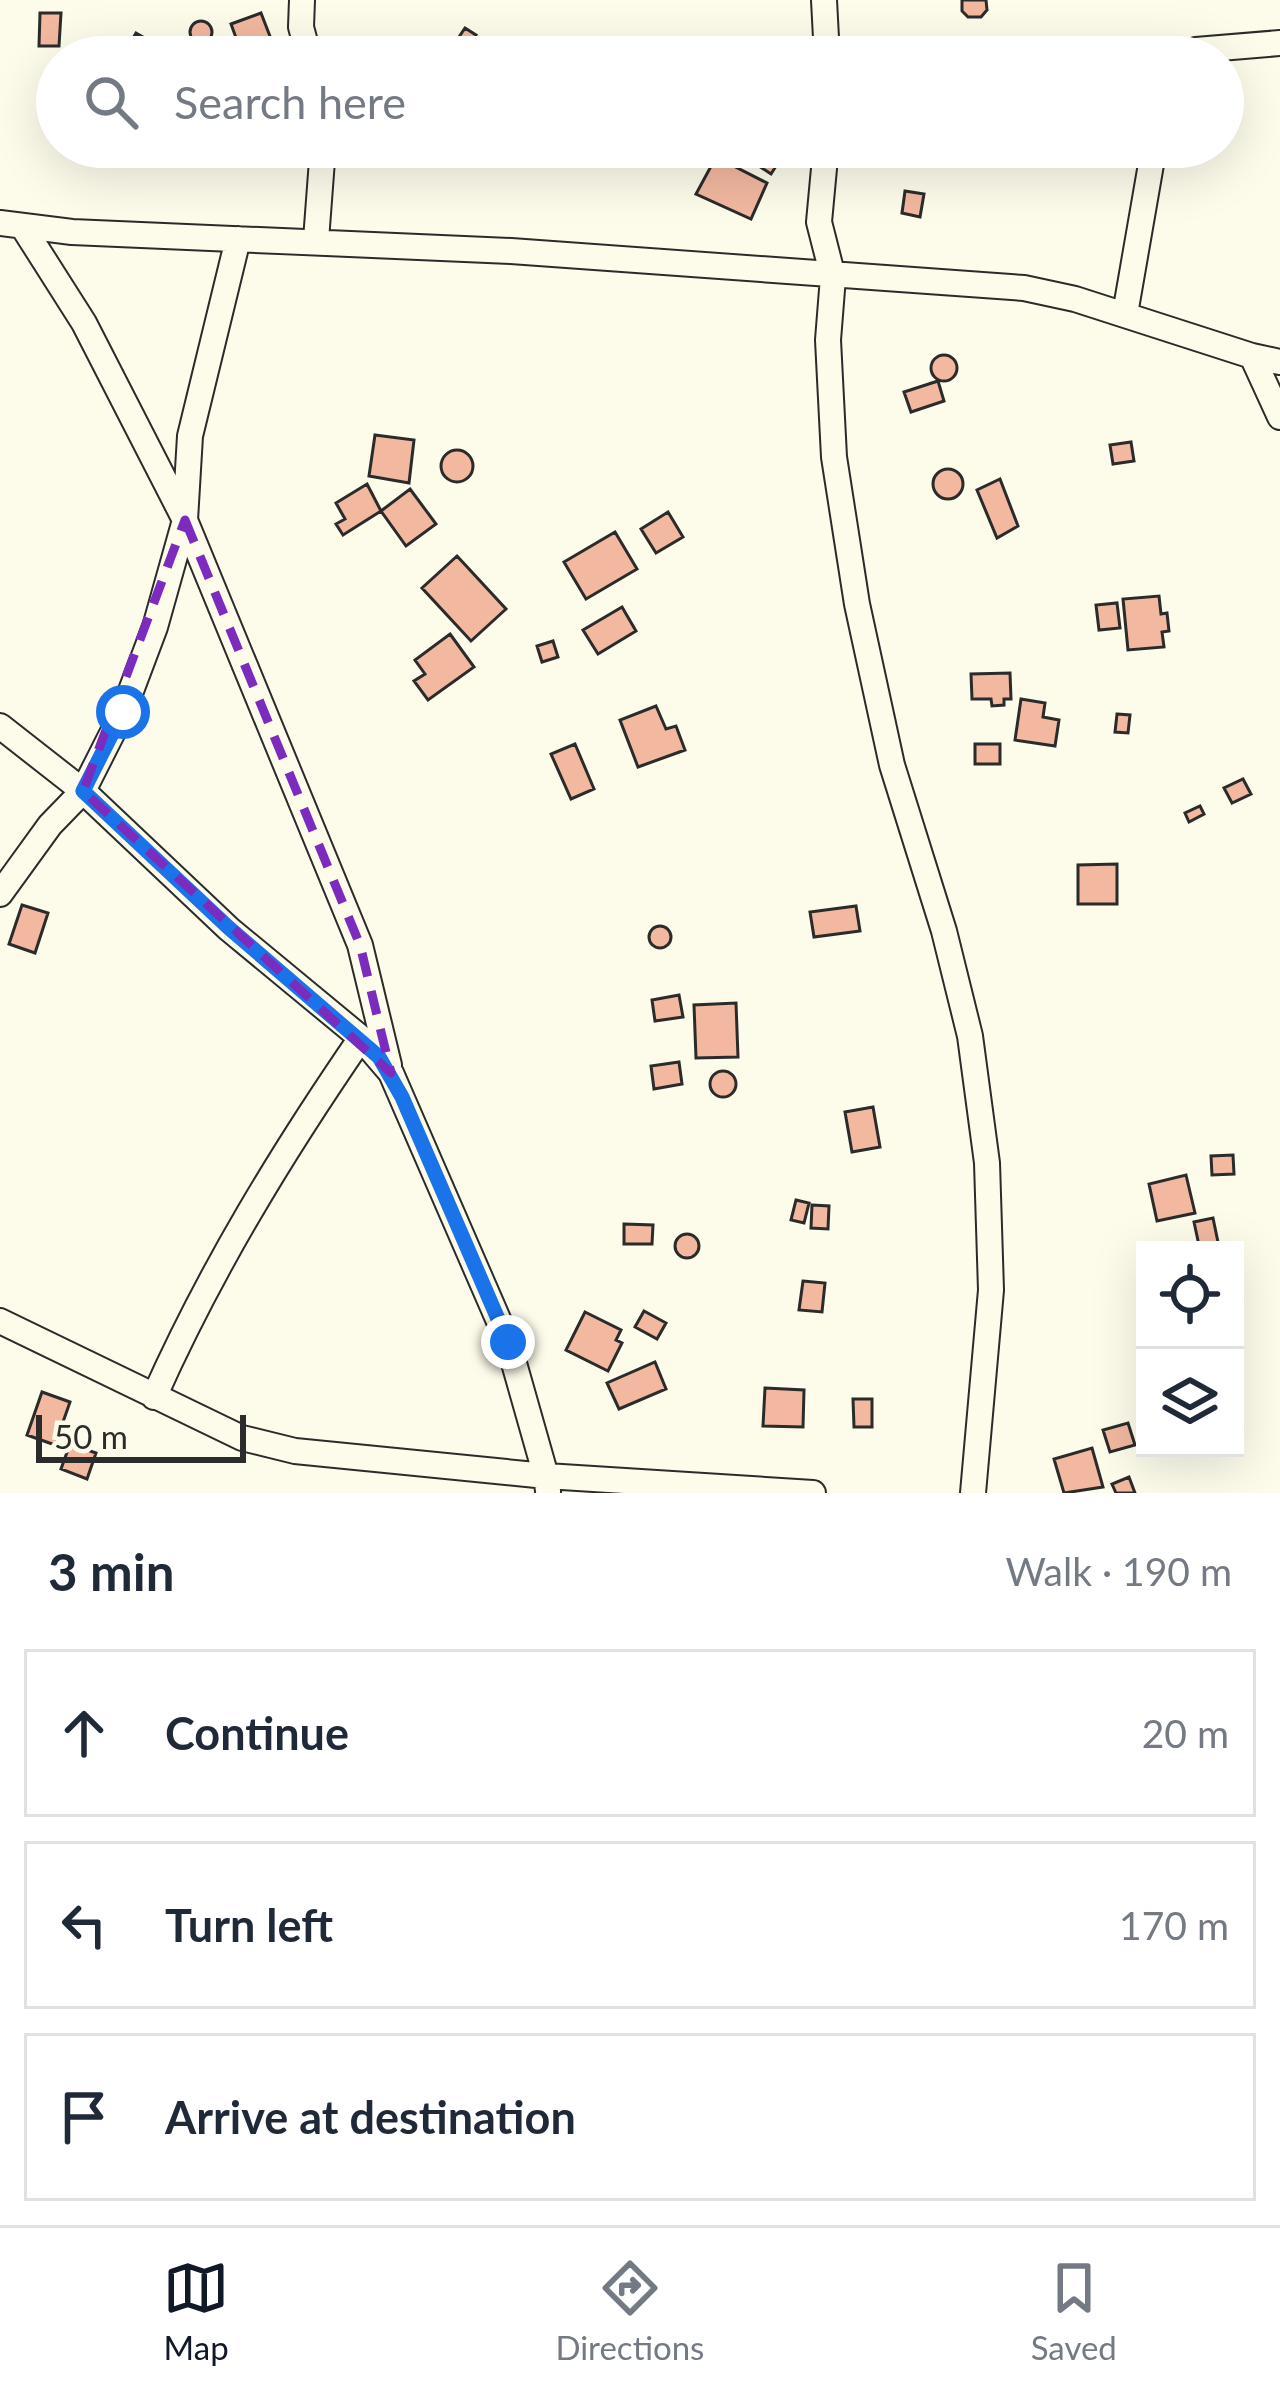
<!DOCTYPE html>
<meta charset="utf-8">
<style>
body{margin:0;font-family:Lato,sans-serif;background:#f2f2f3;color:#1f2937}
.controls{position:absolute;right:36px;bottom:36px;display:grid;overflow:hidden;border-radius:0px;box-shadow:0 12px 48px #0002}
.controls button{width:108px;height:108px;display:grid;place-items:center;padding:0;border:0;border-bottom:3px solid #e0e1e3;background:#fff;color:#1f2937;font:60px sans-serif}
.scale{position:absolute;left:36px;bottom:30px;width:210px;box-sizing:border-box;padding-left:12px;border:6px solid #2b2b2b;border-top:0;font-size:33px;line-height:42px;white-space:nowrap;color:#2b2b2b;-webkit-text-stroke:9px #fdfbea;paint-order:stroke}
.stop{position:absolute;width:36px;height:36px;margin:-27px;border:9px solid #1a73e8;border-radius:50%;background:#fff}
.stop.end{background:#1a73e8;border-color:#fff;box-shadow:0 3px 12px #0008}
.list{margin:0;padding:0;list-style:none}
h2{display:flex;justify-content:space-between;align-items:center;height:156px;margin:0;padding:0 48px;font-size:51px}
h2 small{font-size:39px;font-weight:400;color:#747a83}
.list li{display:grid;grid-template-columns:78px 1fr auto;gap:36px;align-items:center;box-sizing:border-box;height:168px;margin:0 24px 24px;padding:0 24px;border:3px solid #e0e1e3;border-radius:0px}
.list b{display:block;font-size:45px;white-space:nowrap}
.list em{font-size:39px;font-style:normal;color:#747a83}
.icon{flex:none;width:66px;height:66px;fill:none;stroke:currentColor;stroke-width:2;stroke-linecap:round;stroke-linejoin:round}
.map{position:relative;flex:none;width:1280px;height:1493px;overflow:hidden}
.search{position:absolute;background:#fff;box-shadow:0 12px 48px #0002;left:36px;right:36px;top:36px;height:132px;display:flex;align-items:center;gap:30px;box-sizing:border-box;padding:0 42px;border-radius:66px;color:#747a83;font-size:45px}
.sheet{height:732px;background:#fff}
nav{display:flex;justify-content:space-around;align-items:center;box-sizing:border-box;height:168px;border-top:3px solid #e0e1e3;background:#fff;font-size:33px;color:#747a83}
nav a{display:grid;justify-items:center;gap:6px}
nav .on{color:#111827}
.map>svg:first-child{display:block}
</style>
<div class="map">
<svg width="1280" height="1493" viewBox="0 0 1280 1493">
<rect width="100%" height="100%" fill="#fdfbea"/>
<path fill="#f2b8a0" stroke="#2b2b2b" stroke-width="3" d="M 962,0 L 986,0 L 987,10 L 981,17 L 968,17 L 962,11 Z
M 40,13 L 61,13 L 59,46 L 39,46 Z
M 261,13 L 278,57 L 243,57 L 231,24 Z
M190 32a11 11 0 1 1 22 0a11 11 0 1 1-22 0Z
M 465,28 L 476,35 L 466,50 L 455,43 Z
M 136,33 L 157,45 L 150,57 L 133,57 L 125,52 Z
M 771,147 L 787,149 L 771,174 L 759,166 Z
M 884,147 L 919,147 L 919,160 L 884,159 Z
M 716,157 L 767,183 L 751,219 L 696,194 Z
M 905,191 L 924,194 L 920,217 L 902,213 Z
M931 368a13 13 0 1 1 26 0a13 13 0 1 1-26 0Z
M 938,381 L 944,401 L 911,412 L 904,392 Z
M 375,435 L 414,440 L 409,483 L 369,476 Z
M 1131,442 L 1134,461 L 1113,464 L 1110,445 Z
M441 466a16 16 0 1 1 32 0a16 16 0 1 1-32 0Z
M933 484a15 15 0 1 1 30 0a15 15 0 1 1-30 0Z
M 1000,479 L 1018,526 L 997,538 L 977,490 Z
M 367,484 L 381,511 L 343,535 L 336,524 L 345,519 L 336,503 Z
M 410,489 L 436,524 L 406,546 L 381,511 Z
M 668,512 L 683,537 L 656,553 L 641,529 Z
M 615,532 L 637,569 L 586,599 L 564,562 Z
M 457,556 L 506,609 L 471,641 L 422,588 Z
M 1159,596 L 1161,614 L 1167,613 L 1169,631 L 1162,632 L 1164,647 L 1128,650 L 1123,599 Z
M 1117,603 L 1120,628 L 1099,630 L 1096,605 Z
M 622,607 L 636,631 L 598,654 L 583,630 Z
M 450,634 L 474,667 L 428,700 L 414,681 L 425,674 L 415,660 Z
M 553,641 L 558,657 L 542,662 L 537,646 Z
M 1010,673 L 1011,699 L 1004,699 L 1004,705 L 992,706 L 991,699 L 972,699 L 971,674 Z
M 1021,699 L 1045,703 L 1043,717 L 1059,720 L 1055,746 L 1015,740 Z
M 656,706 L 666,729 L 676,726 L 685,750 L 638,767 L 620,720 Z
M 1117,714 L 1130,715 L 1128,733 L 1115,732 Z
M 575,744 L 594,789 L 571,799 L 551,754 Z
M 975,744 L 1000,744 L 1000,764 L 975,764 Z
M 1243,779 L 1251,794 L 1232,803 L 1224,788 Z
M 1200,806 L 1204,814 L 1189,822 L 1185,813 Z
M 1117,864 L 1117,904 L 1078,904 L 1078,865 Z
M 22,905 L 48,913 L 35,953 L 9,944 Z
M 856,906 L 860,931 L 814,937 L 810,912 Z
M649 937a11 11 0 1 1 22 0a11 11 0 1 1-22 0Z
M 679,995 L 683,1017 L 655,1021 L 652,1000 Z
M 736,1003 L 738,1057 L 696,1058 L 694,1005 Z
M 679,1062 L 682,1084 L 654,1089 L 651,1066 Z
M710 1084a13 13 0 1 1 26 0a13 13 0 1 1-26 0Z
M 873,1107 L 880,1147 L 852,1152 L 845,1112 Z
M 1233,1155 L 1234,1174 L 1212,1175 L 1211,1156 Z
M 1186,1175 L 1195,1213 L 1157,1221 L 1149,1184 Z
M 796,1200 L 809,1203 L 804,1223 L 791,1220 Z
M 812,1205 L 829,1206 L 828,1229 L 811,1228 Z
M 1213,1218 L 1219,1247 L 1200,1250 L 1194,1222 Z
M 624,1224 L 653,1225 L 652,1244 L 624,1244 Z
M675 1246a12 12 0 1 1 24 0a12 12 0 1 1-24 0Z
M 1145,1259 L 1145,1288 L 1142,1288 L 1138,1260 Z
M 803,1281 L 825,1283 L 822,1312 L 799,1310 Z
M 644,1311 L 666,1323 L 657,1339 L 635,1327 Z
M 585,1312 L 621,1330 L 616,1340 L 622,1343 L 608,1371 L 566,1350 Z
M 655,1362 L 666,1389 L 619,1409 L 607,1383 Z
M 765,1388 L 804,1390 L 803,1427 L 763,1426 Z
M 42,1392 L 70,1402 L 55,1445 L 27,1435 Z
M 853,1399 L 872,1399 L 872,1427 L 854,1427 Z
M 1128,1423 L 1135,1445 L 1110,1452 L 1103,1430 Z
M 70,1444 L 96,1453 L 87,1479 L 61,1469 Z
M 1092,1448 L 1103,1487 L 1064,1493 L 1054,1459 Z
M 1129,1477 L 1135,1493 L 1116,1493 L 1112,1484 Z"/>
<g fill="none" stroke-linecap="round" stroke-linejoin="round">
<defs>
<path id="minor" d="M 302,0 L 301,27 L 309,57
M 824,0 L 827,57
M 1179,57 L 1196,50 L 1280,43
M 826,147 L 819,222 L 833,277 L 828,340 L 834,457 L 857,604 L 892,765 L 944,931 L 970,1036 L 987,1163 L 991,1290 L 973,1493
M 0,223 L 72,232 L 511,251 L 1024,288 L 1075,299 L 1252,356 L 1280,362
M 23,227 L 84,323 L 185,520 L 360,945 L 389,1065
M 316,240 L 323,147
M 1125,314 L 1154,147
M 1252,356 L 1280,417
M 0,726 L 83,791 L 229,929 L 361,1038 L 391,1073 L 508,1342 L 546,1476 L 813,1493
M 0,894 L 50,825 L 83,791 L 123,712 L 155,627 L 185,520 L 190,436 L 238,239
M 0,1321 L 242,1438 L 295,1451 L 546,1476 L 548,1491
M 154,1397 C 211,1269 282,1153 361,1038"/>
</defs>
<use href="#minor" stroke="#2b2b2b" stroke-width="28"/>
<use href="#minor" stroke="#fdfbea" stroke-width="24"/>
</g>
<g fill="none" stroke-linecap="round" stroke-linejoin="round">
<path stroke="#1a73e8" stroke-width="15" d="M 123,712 L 83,791 L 229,928 L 379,1057 L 402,1097 L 508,1342"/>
</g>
<path fill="none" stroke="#7b2cbf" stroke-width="9" stroke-dasharray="24 15" stroke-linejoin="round" d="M 185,520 L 360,945 L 391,1073 L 83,791 Z"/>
</svg>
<div class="controls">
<button><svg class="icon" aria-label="locate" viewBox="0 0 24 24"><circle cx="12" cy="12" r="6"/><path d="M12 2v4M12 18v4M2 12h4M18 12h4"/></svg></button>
<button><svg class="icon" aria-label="layers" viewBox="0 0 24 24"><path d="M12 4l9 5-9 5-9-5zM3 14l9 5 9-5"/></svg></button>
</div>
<div class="scale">50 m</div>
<div class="stop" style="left:123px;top:712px"></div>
<div class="stop end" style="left:508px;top:1342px"></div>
<div class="search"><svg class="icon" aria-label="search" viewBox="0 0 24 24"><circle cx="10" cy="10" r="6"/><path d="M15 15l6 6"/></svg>Search here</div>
</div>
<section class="sheet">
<h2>3 min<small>Walk · 190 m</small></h2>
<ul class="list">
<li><svg class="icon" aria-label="ahead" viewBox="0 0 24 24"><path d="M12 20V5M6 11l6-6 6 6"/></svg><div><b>Continue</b></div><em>20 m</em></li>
<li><svg class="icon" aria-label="left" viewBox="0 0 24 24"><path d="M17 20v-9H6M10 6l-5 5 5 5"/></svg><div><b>Turn left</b></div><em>170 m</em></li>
<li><svg class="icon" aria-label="arrive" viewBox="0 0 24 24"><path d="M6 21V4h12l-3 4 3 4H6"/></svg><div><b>Arrive at destination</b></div></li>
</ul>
</section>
<nav>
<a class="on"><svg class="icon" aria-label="map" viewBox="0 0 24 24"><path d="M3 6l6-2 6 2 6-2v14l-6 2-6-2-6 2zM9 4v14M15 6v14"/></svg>Map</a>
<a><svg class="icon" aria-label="directions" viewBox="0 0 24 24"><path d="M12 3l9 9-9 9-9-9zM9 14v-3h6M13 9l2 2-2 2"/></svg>Directions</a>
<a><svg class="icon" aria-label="saved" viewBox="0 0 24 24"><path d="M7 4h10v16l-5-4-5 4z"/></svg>Saved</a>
</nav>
